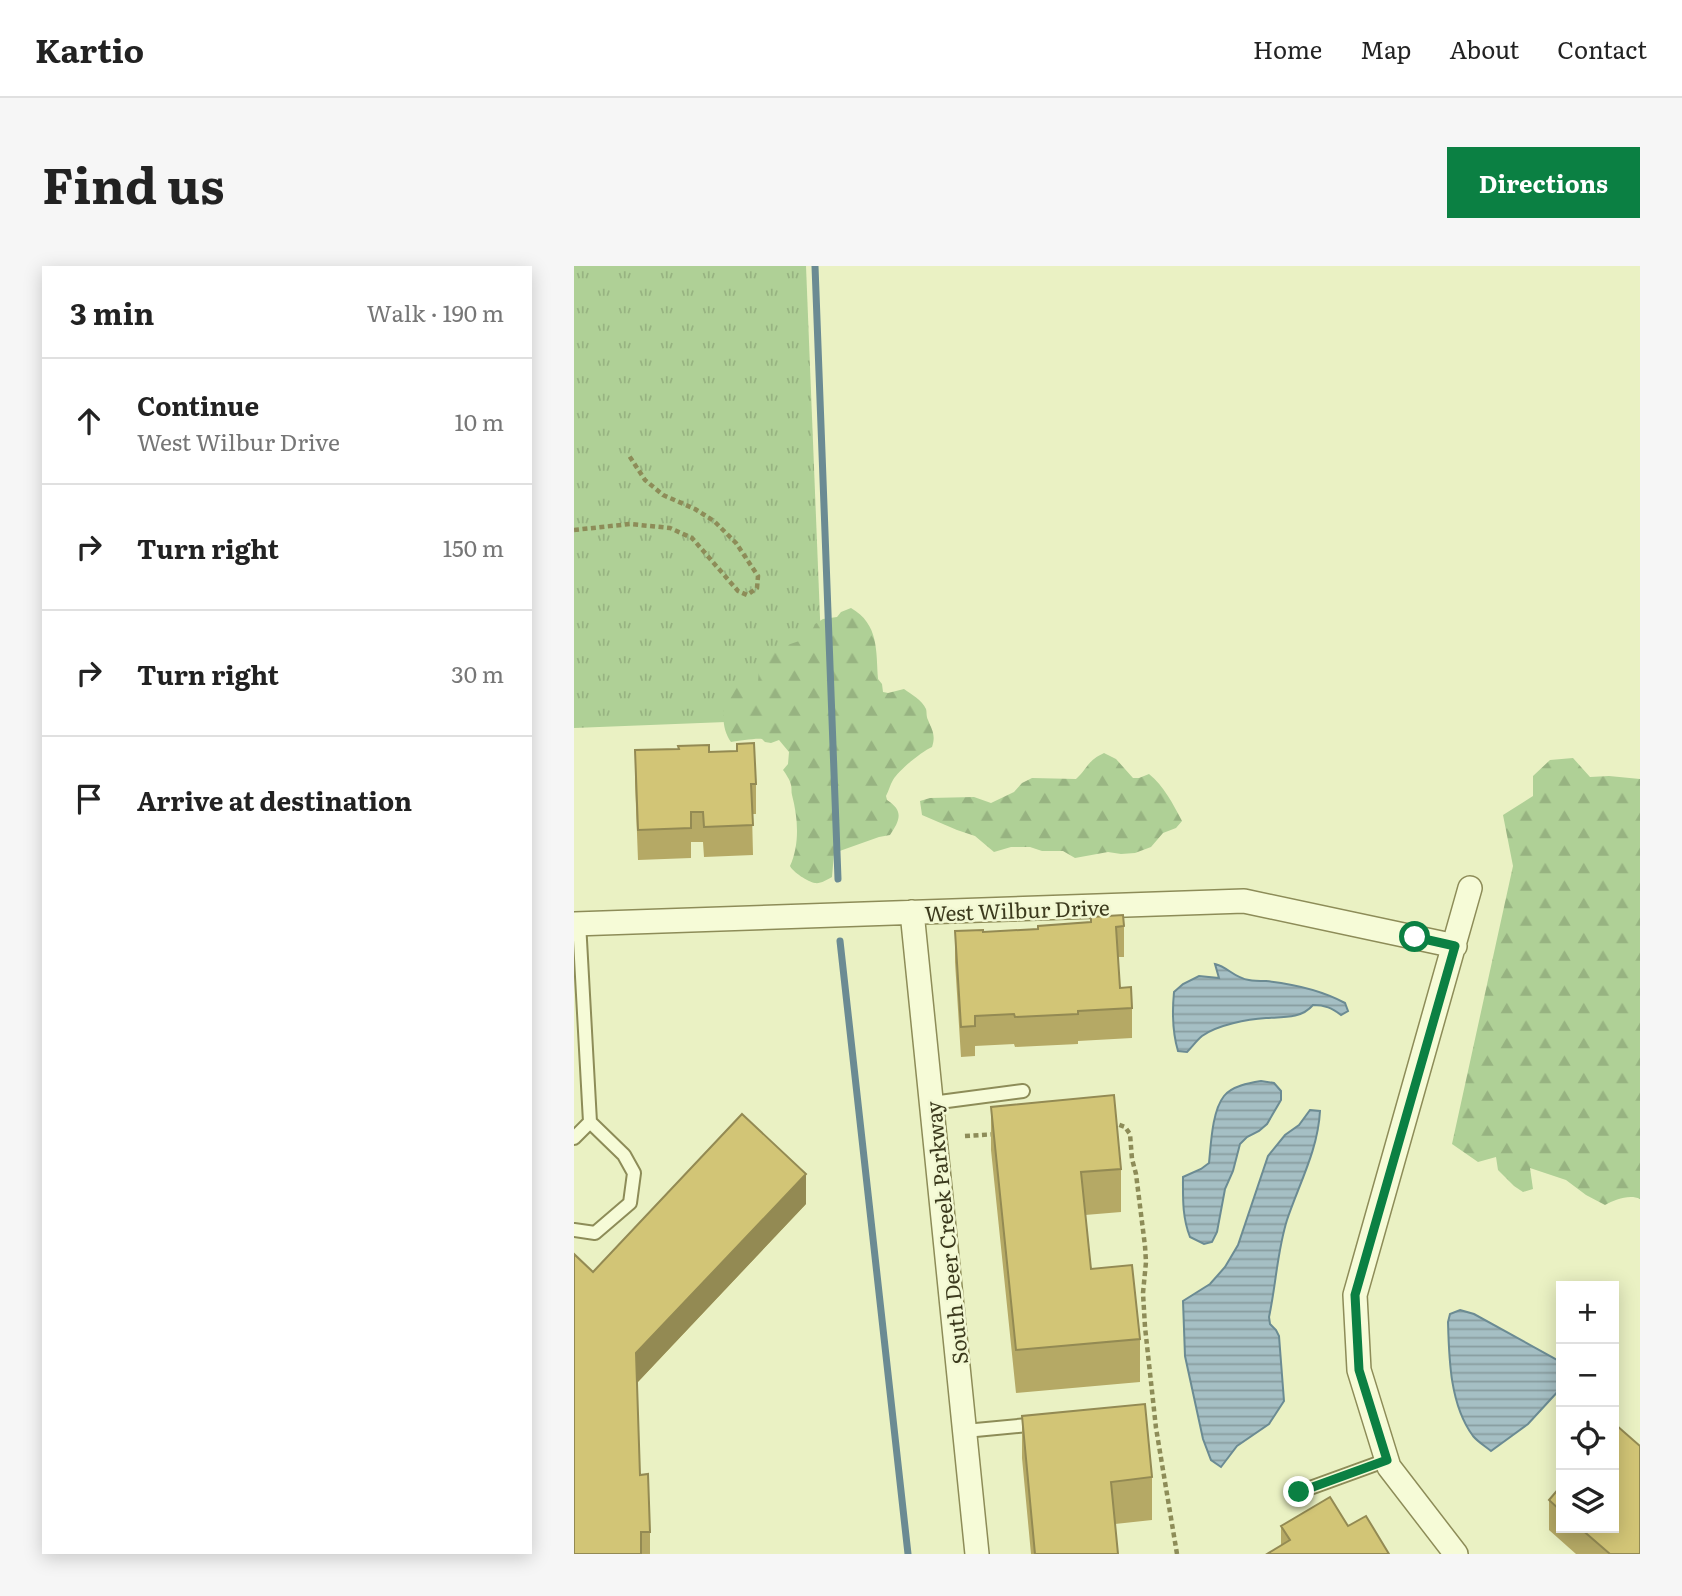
<!DOCTYPE html>
<meta charset="utf-8">
<style>
body{margin:0;font-family:Literata,serif;background:#f6f6f6;color:#222}
.controls{position:absolute;right:21px;bottom:21px;display:grid;overflow:hidden;border-radius:0px;box-shadow:0 4px 18px #0003}
.controls button{width:63px;height:63px;display:grid;place-items:center;padding:0;border:0;border-bottom:2px solid #e0e0e0;background:#fff;color:#222;font:35px sans-serif}
.stop{position:absolute;width:21px;height:21px;margin:-16px;border:5px solid #0b8043;border-radius:50%;background:#fff}
.stop.end{background:#0b8043;border-color:#fff;box-shadow:0 2px 7px #0008}
.list{margin:0;padding:0;list-style:none}
h2{display:flex;justify-content:space-between;align-items:center;height:91px;margin:0;padding:0 28px;font-size:30px}
h2 small{font-size:23px;font-weight:400;color:#767676}
.list li{display:grid;grid-template-columns:46px 1fr auto;gap:21px;align-items:center;box-sizing:border-box;height:126px;padding:0 28px;border-top:2px solid #e0e0e0}
.list b{display:block;font-size:26px;white-space:nowrap}
.list p{margin:0;font-size:23px;white-space:nowrap;color:#767676}
.list em{font-size:23px;font-style:normal;color:#767676}
.icon{flex:none;width:38px;height:38px;fill:none;stroke:currentColor;stroke-width:2;stroke-linecap:round;stroke-linejoin:round}
.map{position:relative;flex:none;width:1066px;height:1288px;overflow:hidden;border-radius:0px}
header{display:flex;align-items:center;gap:42px;box-sizing:border-box;height:98px;padding:0 35px;background:#fff;border-bottom:2px solid #e0e0e0}
header strong{font-size:33px}
nav{display:flex;gap:38px;margin-inline-start:auto;font-size:24px}
.intro{display:flex;align-items:center;justify-content:space-between;box-sizing:border-box;height:168px;padding:0 42px}
h1{margin:0;font-size:49px}
.button{padding:18px 32px;border-radius:0px;background:#0b8043;color:#fff;font-size:24px;font-weight:700}
main{display:flex;gap:42px;padding:0 42px}
aside{flex:1;background:#fff;border-radius:0px;box-shadow:0 4px 18px #0003}
.map>svg:first-child{display:block}
</style>
<header>
<strong>Kartio</strong>
<nav><a>Home</a><a>Map</a><a>About</a><a>Contact</a></nav>
</header>
<div class="intro"><h1>Find us</h1><a class="button">Directions</a></div>
<main>
<aside>
<h2>3 min<small>Walk · 190 m</small></h2>
<ul class="list">
<li><svg class="icon" aria-label="ahead" viewBox="0 0 24 24"><path d="M12 20V5M6 11l6-6 6 6"/></svg><div><b>Continue</b><p>West Wilbur Drive</p></div><em>10 m</em></li>
<li><svg class="icon" aria-label="right" viewBox="0 0 24 24"><path d="M7 20v-9h11M14 6l5 5-5 5"/></svg><div><b>Turn right</b></div><em>150 m</em></li>
<li><svg class="icon" aria-label="right" viewBox="0 0 24 24"><path d="M7 20v-9h11M14 6l5 5-5 5"/></svg><div><b>Turn right</b></div><em>30 m</em></li>
<li><svg class="icon" aria-label="arrive" viewBox="0 0 24 24"><path d="M6 21V4h12l-3 4 3 4H6"/></svg><div><b>Arrive at destination</b></div></li>
</ul>
</aside>
<div class="map">
<svg width="1066" height="1288" viewBox="0 0 1066 1288">
<defs>
<pattern id="grass-tufts" width="24" height="20" patternUnits="userSpaceOnUse" patternTransform="scale(1.75)"><rect width="24" height="20" fill="#afd096"/><path d="M3 7l-1-3M5 7V3M7 7l1-3M15 17l-1-3M17 17v-4M19 17l1-3" fill="none" stroke="#97b381"/></pattern>
<pattern id="forest-firs" width="22" height="20" patternUnits="userSpaceOnUse" patternTransform="scale(1.75)"><rect width="22" height="20" fill="#afd096"/><path d="M5 1l3.5 6h-7zM16 11l3.5 6h-7z" fill="#97b381"/></pattern>
<pattern id="water-rules" width="6" height="5" patternUnits="userSpaceOnUse" patternTransform="scale(1.75)"><rect width="6" height="5" fill="#a5bfc4"/><path d="M0 2.5h6" fill="none" stroke="#889c9f"/></pattern>
</defs>
<rect width="100%" height="100%" fill="#eaf1c3"/>
<path fill="url(#grass-tufts)" d="M 0,0 L 232,0 L 250,452 L 0,462 Z"/>
<path fill="url(#forest-firs)" d="M 277,342 C 305,358 302,385 304,413 L 308,418 L 309,426 L 314,427 L 330,423 C 337,428 348,434 352,443 C 353,446 352,450 354,454 C 358,464 362,469 358,481 C 347,486 325,504 319,514 C 316,519 315,524 312,530 L 313,534 C 330,545 326,554 316,569 L 305,571 L 260,587 L 258,611 C 253,614 246,618 241,617 C 234,616 219,606 216,600 C 226,578 224,552 218,529 C 217,526 218,522 217,519 C 216,514 212,508 209,504 L 214,498 L 215,486 L 205,474 L 197,477 L 191,476 L 188,473 C 182,472 165,475 157,476 C 146,461 148,439 157,423 L 172,417 L 184,417 L 185,400 L 199,384 L 228,374 L 235,371 L 241,358 L 249,353 L 263,351 L 267,346 Z
M 530,487 L 542,493 L 559,512 L 565,512 L 575,508 C 590,520 599,538 608,555 L 602,562 L 589,567 L 577,581 L 561,587 L 547,588 L 534,586 L 501,592 L 489,585 L 468,585 L 456,581 L 437,581 L 420,586 L 401,570 L 383,564 L 348,549 L 346,535 L 356,532 L 400,531 L 417,537 L 440,526 L 448,517 L 458,512 L 502,513 C 514,502 513,495 530,487 Z
M 999,492 L 1016,511 L 1035,510 L 1066,513 L 1066,933 C 1055,928 1041,934 1031,939 L 1012,929 L 992,914 L 956,902 L 959,923 L 949,926 L 940,920 L 924,904 L 922,891 L 904,896 L 878,878 L 939,600 L 929,549 L 959,530 L 959,510 L 976,494 Z"/>
<path fill="url(#water-rules)" stroke="#6b8b93" stroke-width="2" d="M 641,698 C 654,701 660,712 675,714 C 680,715 686,715 692,715 C 719,718 747,724 771,737 L 774,745 L 767,749 C 758,742 751,739 739,739 C 727,753 709,751 692,752 C 674,753 643,759 628,770 C 623,774 618,781 613,786 L 604,785 C 598,765 598,747 600,726 L 609,718 L 625,710 L 645,712 Z
M 687,815 L 700,817 L 707,825 L 707,834 L 693,858 L 685,865 L 673,871 L 666,878 L 659,905 L 651,923 L 643,966 L 638,976 L 630,978 L 616,971 C 608,951 609,931 609,911 L 627,903 L 635,897 C 637,878 638,845 650,830 C 658,820 675,817 687,815 Z
M 736,844 L 746,845 C 744,884 725,918 713,954 C 703,986 702,1019 695,1051 L 696,1058 L 702,1064 L 705,1070 L 710,1135 L 695,1158 L 663,1180 L 647,1201 L 637,1194 L 629,1173 L 611,1090 L 609,1035 L 636,1018 L 651,1001 L 664,979 L 694,890 L 711,869 L 725,859 Z
M 886,1044 L 900,1048 L 987,1096 L 987,1122 L 954,1158 L 917,1185 C 911,1180 904,1176 899,1170 C 876,1139 875,1093 874,1056 L 876,1048 Z"/>
<g fill="none" stroke-linecap="round" stroke-linejoin="round">
<path stroke="#6b8b93" stroke-width="7" d="M 241,0 L 264,613
M 266,675 L 334,1288"/>
<defs>
<path id="service" d="M 358,837 L 449,825
M 0,872 L 16,856
M 0,964 L 21,967 L 56,937 L 60,907 L 50,889 L 16,856 L 5,656
M 391,1165 L 464,1158
M 725,1226 L 813,1194"/>
<path id="minor" d="M 338,646 L 403,1288
M 0,658 L 670,635 L 881,680
M 882,1288 L 815,1201 L 785,1104 L 781,1029 L 896,622"/>
</defs>
<use href="#service" stroke="#8d8c58" stroke-width="16"/>
<use href="#minor" stroke="#8d8c58" stroke-width="26"/>
<path stroke="#8d8c58" stroke-width="4.5" stroke-dasharray="5 3.5" stroke-linecap="butt" d="M 0,264 L 56,258 L 96,262 L 118,272 L 164,325 L 173,329 L 183,322 L 184,310 L 162,277 L 140,255 L 121,243 L 89,229 L 71,214 L 54,188
M 537,858 L 543,858 L 551,861 L 556,868 L 558,893 L 562,908 L 571,980 L 572,996 L 569,1027 L 571,1061 L 582,1162 L 603,1288
M 391,870 L 423,868"/>
<use href="#service" stroke="#f6fbd7" stroke-width="12"/>
<use href="#minor" stroke="#f6fbd7" stroke-width="23"/>
</g>
<path fill="#b5a965" d="M 61,484 L 135,486 L 182,518 L 182,548 L 178,548 L 179,589 L 130,591 L 129,576 L 117,576 L 117,592 L 64,594 L 61,515 Z
M 550,660 L 550,691 L 544,691 L 546,722 L 558,742 L 558,772 L 504,775 L 504,778 L 441,781 L 440,778 L 401,780 L 401,790 L 387,791 L 381,696 L 381,665 L 409,666 Z
M 417,841 L 547,903 L 547,946 L 511,949 L 517,1003 L 566,1073 L 566,1116 L 442,1127 L 417,884 Z
M 232,938 L 63,1117 L 66,1209 L 76,1266 L 76,1288 L 0,1288 L 19,1006 Z
M 448,1150 L 578,1211 L 578,1254 L 541,1258 L 544,1288 L 457,1288 L 448,1192 Z
M 987,1220 L 987,1262 L 1040,1262 L 1066,1288 L 1002,1288 L 975,1264 L 975,1234 Z
M 707,1260 L 774,1260 L 707,1279 Z"/>
<path fill="#938a53" d="M 232,908 L 232,938 L 62,1118 L 62,1087 Z"/>
<path fill="#d2c576" stroke="#938a53" stroke-width="2" d="M 180,477 L 182,518 L 177,518 L 179,559 L 130,561 L 129,546 L 117,546 L 117,562 L 64,564 L 61,484 L 105,483 L 104,480 L 135,479 L 135,486 L 163,485 L 163,478 Z
M 549,649 L 550,660 L 542,661 L 546,722 L 557,721 L 558,742 L 504,745 L 504,748 L 441,751 L 440,748 L 401,750 L 401,760 L 387,761 L 381,665 L 409,664 L 409,666 L 464,663 L 464,660 L 517,656 L 517,651 Z
M 540,829 L 547,903 L 507,906 L 517,1003 L 558,999 L 566,1073 L 442,1084 L 417,841 Z
M 168,848 L 232,908 L 62,1087 L 66,1209 L 74,1208 L 76,1266 L 67,1266 L 67,1288 L 0,1288 L 0,988 L 19,1006 Z
M 571,1138 L 578,1211 L 537,1216 L 544,1288 L 461,1288 L 448,1150 Z
M 1042,1159 L 1066,1180 L 1066,1288 L 1036,1288 L 1006,1262 L 1040,1262 L 1040,1161 Z
M 987,1220 L 987,1245 L 975,1234 Z
M 756,1231 L 774,1260 L 792,1250 L 815,1288 L 693,1288 L 716,1274 L 707,1260 Z"/>
<g fill="none" stroke-linecap="round" stroke-linejoin="round">
<path stroke="#0b8043" stroke-width="9" d="M 725,1226 L 813,1194 L 785,1104 L 781,1029 L 881,680 L 841,671"/>
</g>
<g text-anchor="middle" dominant-baseline="central" stroke-width="5" stroke-linejoin="round" paint-order="stroke">
<g font-size="21" fill="#3c3a1d" stroke="#f2f8d3">
<text transform="translate(443 643) rotate(-2)">West Wilbur Drive</text>
<text transform="translate(371 967) rotate(-96)">South Deer Creek Parkway</text>
</g>
</g>
</svg>
<div class="controls">
<button>+</button>
<button>−</button>
<button><svg class="icon" aria-label="locate" viewBox="0 0 24 24"><circle cx="12" cy="12" r="6"/><path d="M12 2v4M12 18v4M2 12h4M18 12h4"/></svg></button>
<button><svg class="icon" aria-label="layers" viewBox="0 0 24 24"><path d="M12 4l9 5-9 5-9-5zM3 14l9 5 9-5"/></svg></button>
</div>
<div class="stop" style="left:841px;top:671px"></div>
<div class="stop end" style="left:725px;top:1226px"></div>
</div>
</main>
